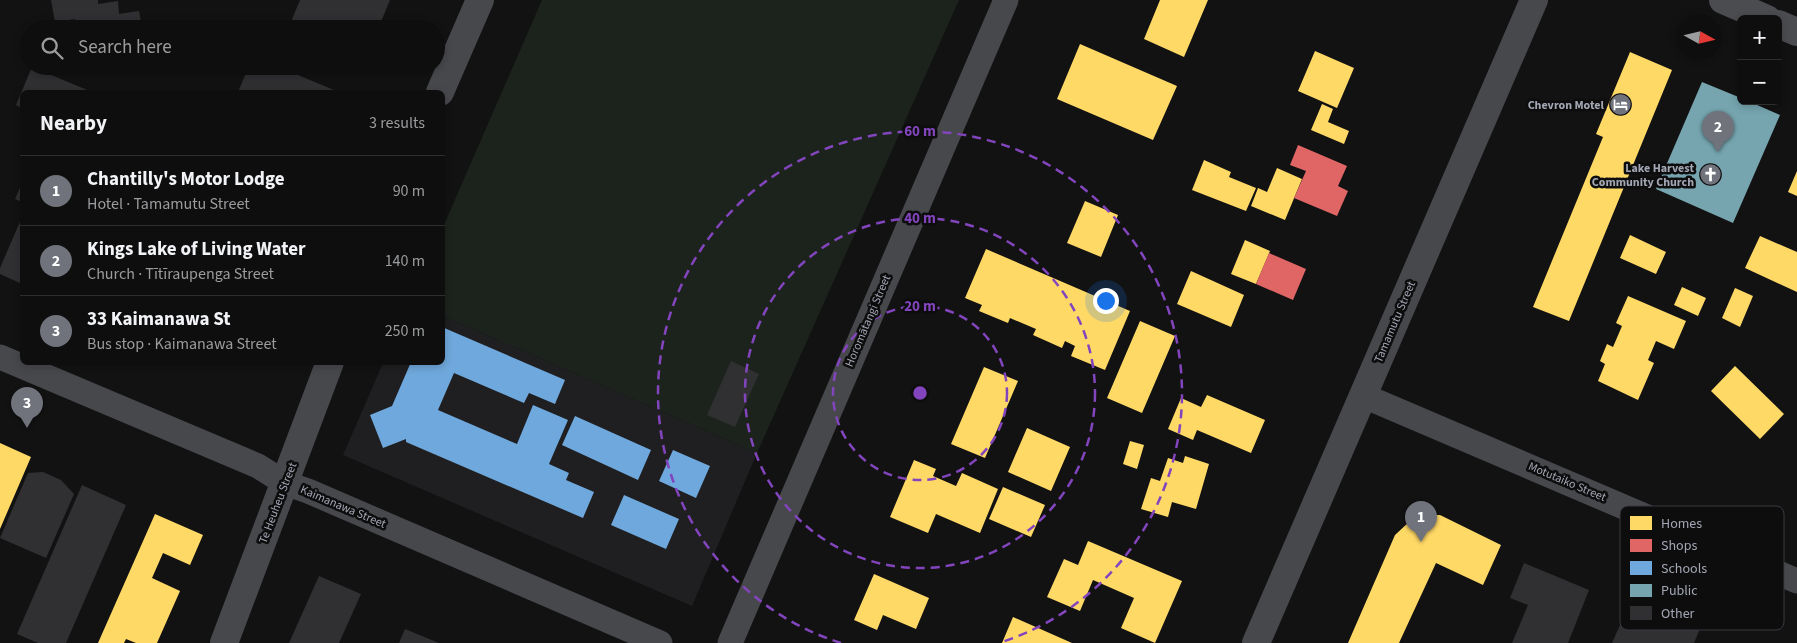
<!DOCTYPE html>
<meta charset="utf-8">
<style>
body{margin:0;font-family:"Source Sans 3",sans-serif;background:#1c1c1c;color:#f1f3f6}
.controls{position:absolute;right:15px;top:15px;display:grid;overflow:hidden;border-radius:8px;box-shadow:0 2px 8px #0003}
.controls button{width:45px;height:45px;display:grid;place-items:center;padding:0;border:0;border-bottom:1px solid #2e2e2e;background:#0e0e0e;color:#f1f3f6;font:25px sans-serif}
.compass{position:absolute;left:1677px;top:15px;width:45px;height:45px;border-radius:50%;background:#0e0e0e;box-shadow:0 2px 8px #0003;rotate:98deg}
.you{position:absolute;left:1105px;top:300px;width:18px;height:18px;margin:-12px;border:4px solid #fff;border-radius:50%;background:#1a73e8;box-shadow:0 0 0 8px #1a73e833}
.badge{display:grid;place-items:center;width:32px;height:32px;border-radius:50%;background:#70737c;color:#fff;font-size:16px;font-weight:700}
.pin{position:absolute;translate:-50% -41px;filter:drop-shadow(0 1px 2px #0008)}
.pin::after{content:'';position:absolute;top:26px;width:18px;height:15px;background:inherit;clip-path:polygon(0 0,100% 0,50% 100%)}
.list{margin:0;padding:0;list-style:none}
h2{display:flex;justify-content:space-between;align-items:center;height:65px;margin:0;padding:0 20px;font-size:21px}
h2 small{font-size:16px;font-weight:400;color:#9b9c9e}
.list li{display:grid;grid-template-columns:32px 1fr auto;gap:15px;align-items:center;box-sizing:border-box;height:70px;padding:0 20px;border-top:1px solid #2e2e2e}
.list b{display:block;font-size:19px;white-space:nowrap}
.list p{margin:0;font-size:16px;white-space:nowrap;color:#9b9c9e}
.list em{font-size:16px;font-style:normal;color:#9b9c9e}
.icon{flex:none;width:28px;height:28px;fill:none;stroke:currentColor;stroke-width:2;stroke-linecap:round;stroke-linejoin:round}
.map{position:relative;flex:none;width:1797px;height:643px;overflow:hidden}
.search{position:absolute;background:#0e0e0e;box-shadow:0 2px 8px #0003;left:20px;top:20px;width:425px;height:55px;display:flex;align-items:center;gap:12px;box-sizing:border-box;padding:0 18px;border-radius:28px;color:#9b9c9e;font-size:19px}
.panel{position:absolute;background:#0e0e0e;box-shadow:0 2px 8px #0003;left:20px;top:90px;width:425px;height:275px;border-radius:8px}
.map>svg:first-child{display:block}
</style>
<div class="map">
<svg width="1797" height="643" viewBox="0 0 1797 643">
<rect width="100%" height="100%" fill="#121213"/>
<path fill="#1f1f21" d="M 443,316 L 757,453 L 692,606 L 343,455 L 383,363 L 442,362 Z"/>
<path fill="#1c231d" d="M 542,0 L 959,0 L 757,453 L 443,316 L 443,227 Z"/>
<path fill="#ffd966" d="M 1160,0 L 1208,0 L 1184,57 L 1144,39 Z
M 1080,44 L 1177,86 L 1153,140 L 1057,99 Z
M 1315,51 L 1354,68 L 1337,108 L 1298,91 Z
M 1630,52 L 1672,70 L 1569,321 L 1533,307 L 1603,137 L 1596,134 Z
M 1322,104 L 1333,109 L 1328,122 L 1349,131 L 1344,144 L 1311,130 Z
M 1204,160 L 1231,172 L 1229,177 L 1256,188 L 1246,211 L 1192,190 Z
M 1277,168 L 1302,179 L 1285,220 L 1251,206 L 1258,188 L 1267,192 Z
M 1797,171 L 1797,196 L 1788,192 Z
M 1085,201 L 1118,215 L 1101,257 L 1067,243 Z
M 1630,235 L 1666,252 L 1656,274 L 1620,258 Z
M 1760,236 L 1797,252 L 1797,292 L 1745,268 Z
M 1245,240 L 1270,251 L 1256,284 L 1231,274 Z
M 986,249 L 1130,311 L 1105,370 L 1071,356 L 1075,346 L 1065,341 L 1062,348 L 1033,335 L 1036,329 L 1010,318 L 1008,323 L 979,311 L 982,305 L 965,298 Z
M 1191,271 L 1244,295 L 1231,327 L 1177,304 Z
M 1682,287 L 1706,298 L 1698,316 L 1674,305 Z
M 1735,288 L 1753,296 L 1740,327 L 1722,318 Z
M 1628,296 L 1686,321 L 1674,349 L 1656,341 L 1648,360 L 1654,363 L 1638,400 L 1598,381 L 1605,364 L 1600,361 L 1607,344 L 1613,347 L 1622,326 L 1616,323 Z
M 1140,321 L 1175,336 L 1142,413 L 1107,398 Z
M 1735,366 L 1784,414 L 1760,439 L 1711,391 Z
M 984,367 L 1018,381 L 985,458 L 951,444 Z
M 1207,395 L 1265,420 L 1251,453 L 1197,430 L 1193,440 L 1168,429 L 1181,398 L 1201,407 Z
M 1027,428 L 1070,447 L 1051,491 L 1008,472 Z
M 1130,441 L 1144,445 L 1137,469 L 1123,464 Z
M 0,443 L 31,457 L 0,529 Z
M 1185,456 L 1209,464 L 1196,509 L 1172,502 L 1168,517 L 1141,509 L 1151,478 L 1160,481 L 1168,458 L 1183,463 Z
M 914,460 L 936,469 L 933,476 L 956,486 L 962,473 L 998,489 L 980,533 L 936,514 L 928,533 L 890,517 Z
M 1003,487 L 1045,505 L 1031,537 L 989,519 Z
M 155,514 L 203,535 L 190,565 L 163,553 L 152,578 L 180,591 L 157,643 L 136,643 L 126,639 L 124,643 L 98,643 Z
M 1424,515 L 1440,515 L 1501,545 L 1483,585 L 1436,563 L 1399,643 L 1348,643 L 1395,535 L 1409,522 Z
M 1088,541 L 1182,581 L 1155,643 L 1121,628 L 1134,598 L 1093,580 L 1080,611 L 1047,597 L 1064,559 L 1078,565 Z
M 874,574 L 929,598 L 916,629 L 883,615 L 877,630 L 854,620 Z
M 1013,617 L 1072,643 L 1002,643 Z"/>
<path fill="#e06666" d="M 1298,145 L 1347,166 L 1338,186 L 1348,191 L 1337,216 L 1294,198 L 1306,171 L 1290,165 Z
M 1269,253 L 1306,269 L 1293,300 L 1256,284 Z"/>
<path fill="#6fa8dc" d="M 442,327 L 565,380 L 555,404 L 529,393 L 524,403 L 454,373 L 438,410 L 517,444 L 533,405 L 568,420 L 549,464 L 569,473 L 566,480 L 594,492 L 583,518 L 406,442 L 406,439 L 383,448 L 370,415 L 392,406 L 411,362 L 442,362 Z
M 575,416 L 651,450 L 638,480 L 562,445 Z
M 673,450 L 710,466 L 696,498 L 659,481 Z
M 624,495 L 679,519 L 666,549 L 611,525 Z"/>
<path fill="#76a5af" d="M 1702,82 L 1741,98 L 1741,101 L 1748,101 L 1780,115 L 1733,223 L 1656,189 Z"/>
<path fill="#303032" d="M 51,0 L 98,0 L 98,4 L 118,1 L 119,14 L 139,11 L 142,27 L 178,22 L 179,29 L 76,29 L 75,19 L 55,22 Z
M 300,0 L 390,0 L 378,29 L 288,29 Z
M 249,66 L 276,66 L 339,92 L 238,92 Z
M 32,67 L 92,92 L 22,92 L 22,108 L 16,105 Z
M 22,183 L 22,202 L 15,199 Z
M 22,217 L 22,284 L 0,274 L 0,268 Z
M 731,361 L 759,374 L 735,427 L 707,415 Z
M 43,472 L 61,480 L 74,494 L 46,558 L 0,538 L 28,473 Z
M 82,485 L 126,505 L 66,643 L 38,643 L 17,634 Z
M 1524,563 L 1589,590 L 1568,643 L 1512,643 L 1528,605 L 1510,598 Z
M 319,576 L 361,594 L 339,643 L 289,643 Z
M 1665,604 L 1691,615 L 1689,618 L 1702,624 L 1694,643 L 1612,643 L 1620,625 L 1632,630 L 1638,614 L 1657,622 Z
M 405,629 L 439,643 L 399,643 Z"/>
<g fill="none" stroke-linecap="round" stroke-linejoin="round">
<path stroke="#47484b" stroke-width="25" d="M 0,357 L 258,466 L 285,483 L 308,491 L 660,643
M 1364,396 L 1797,581
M 730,643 L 1006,0"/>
<path stroke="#47484b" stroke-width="28" d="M 440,92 L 480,0
M 224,643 L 330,362
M 1256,643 L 1534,0"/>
<path stroke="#4b4c4f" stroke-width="28" d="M 1723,0 L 1767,19
M 1778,24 L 1797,32"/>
</g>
<g fill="none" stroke="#8345bd" stroke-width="2.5" stroke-dasharray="9 6">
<circle cx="920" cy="393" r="87"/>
<circle cx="920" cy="393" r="175"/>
<path d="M841 643A262 262 0 1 1 999 643"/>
</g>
<defs>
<symbol id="hotel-disc" viewBox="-11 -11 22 22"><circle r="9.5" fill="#70737c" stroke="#0d0d0e"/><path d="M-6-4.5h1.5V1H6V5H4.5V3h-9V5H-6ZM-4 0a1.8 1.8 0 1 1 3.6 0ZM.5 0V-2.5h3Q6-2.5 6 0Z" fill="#fff"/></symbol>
<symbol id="church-disc" viewBox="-11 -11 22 22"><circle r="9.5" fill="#70737c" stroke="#0d0d0e"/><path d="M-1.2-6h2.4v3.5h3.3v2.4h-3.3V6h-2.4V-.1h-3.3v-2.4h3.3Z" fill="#fff"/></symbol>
</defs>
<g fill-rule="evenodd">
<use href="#hotel-disc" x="1608" y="92" width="25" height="25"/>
<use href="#church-disc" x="1698" y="162" width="25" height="25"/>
</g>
<g text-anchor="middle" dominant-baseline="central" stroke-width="5" stroke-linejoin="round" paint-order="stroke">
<g font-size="12" font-weight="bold" fill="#a3a7b4" stroke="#0d0d0e" text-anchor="end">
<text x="1604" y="105">Chevron Motel</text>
<text x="1694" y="168">Lake Harvest<tspan x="1694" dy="14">Community Church</tspan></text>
</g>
<g font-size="12" fill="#a3a7b4" stroke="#0d0d0e">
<text transform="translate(868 321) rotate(-67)">Horomātangi Street</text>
<text transform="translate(1395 322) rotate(-67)">Tamamutu Street</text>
<text transform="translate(1567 482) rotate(23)">Motutaiko Street</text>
<text transform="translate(278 503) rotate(-69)">Te Heuheu Street</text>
<text transform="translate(343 507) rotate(23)">Kaimanawa Street</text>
</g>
</g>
<rect x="1620" y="506" width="164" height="124" rx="8" fill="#0d0d0e" stroke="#3a3b40" stroke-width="1"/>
<rect x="1630" y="516" width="22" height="14" fill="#ffd966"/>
<rect x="1630" y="539" width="22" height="13" fill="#e06666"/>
<rect x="1630" y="561" width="22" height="14" fill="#6fa8dc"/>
<rect x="1630" y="584" width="22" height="13" fill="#76a5af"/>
<rect x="1630" y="606" width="22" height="14" fill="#303032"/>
<g font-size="14" fill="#a3a7b4">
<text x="1661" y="528">Homes</text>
<text x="1661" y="550">Shops</text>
<text x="1661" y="573">Schools</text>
<text x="1661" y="595">Public</text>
<text x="1661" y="618">Other</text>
</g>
<circle cx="920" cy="393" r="8" fill="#8345bd" stroke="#0d0d0e" stroke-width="2.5"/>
<g font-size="15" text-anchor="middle" font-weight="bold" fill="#8345bd" stroke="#0d0d0e" stroke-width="5" stroke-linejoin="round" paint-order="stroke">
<text x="920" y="136">60 m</text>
<text x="920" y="223">40 m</text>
<text x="920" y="311">20 m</text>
</g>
</svg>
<div class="controls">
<button>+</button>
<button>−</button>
</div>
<svg class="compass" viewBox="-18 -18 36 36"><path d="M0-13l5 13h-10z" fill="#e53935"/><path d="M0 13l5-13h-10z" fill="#9b9c9e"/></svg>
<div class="you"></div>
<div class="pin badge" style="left:1421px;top:542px">1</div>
<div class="pin badge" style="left:1718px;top:152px">2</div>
<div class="pin badge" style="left:27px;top:428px">3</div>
<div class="search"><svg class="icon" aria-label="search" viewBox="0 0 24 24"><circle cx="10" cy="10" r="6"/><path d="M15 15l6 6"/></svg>Search here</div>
<section class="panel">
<h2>Nearby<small>3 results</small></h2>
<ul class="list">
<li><span class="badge">1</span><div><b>Chantilly's Motor Lodge</b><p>Hotel · Tamamutu Street</p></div><em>90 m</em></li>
<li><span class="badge">2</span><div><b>Kings Lake of Living Water</b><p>Church · Tītīraupenga Street</p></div><em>140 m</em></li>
<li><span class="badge">3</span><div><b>33 Kaimanawa St</b><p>Bus stop · Kaimanawa Street</p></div><em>250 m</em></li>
</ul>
</section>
</div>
